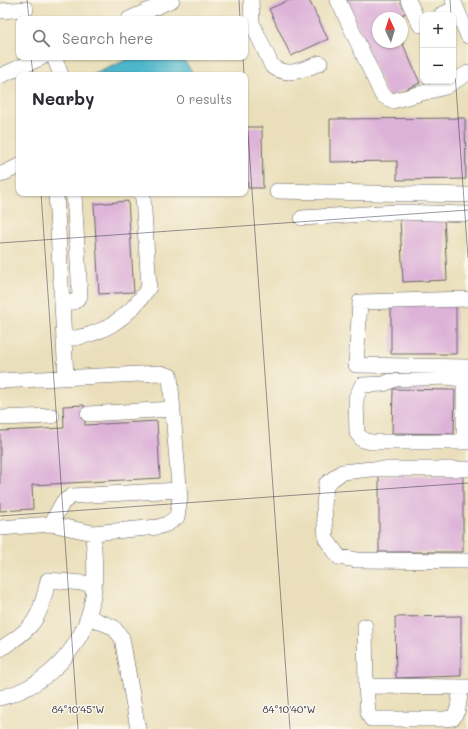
<!DOCTYPE html>
<meta charset="utf-8">
<style>
body{margin:0;font-family:Mali,sans-serif;background:#f7f7f7;color:#2b2b33}
.controls{position:absolute;right:12px;top:12px;display:grid;overflow:hidden;border-radius:8px;box-shadow:0 1px 3px #0004}
.controls button{width:36px;height:36px;display:grid;place-items:center;padding:0;border:0;border-bottom:1px solid #e1e1e2;background:#fff;color:#2b2b33;font:20px sans-serif}
.compass{position:absolute;left:372px;top:12px;width:36px;height:36px;border-radius:50%;background:#fff;box-shadow:0 1px 3px #0004;rotate:356deg}
.list{margin:0;padding:0;list-style:none}
h2{display:flex;justify-content:space-between;align-items:center;height:52px;margin:0;padding:0 16px;font-size:17px}
h2 small{font-size:13px;font-weight:400;color:#7c7c81}
.icon{flex:none;width:22px;height:22px;fill:none;stroke:currentColor;stroke-width:2;stroke-linecap:round;stroke-linejoin:round}
.map{position:relative;flex:none;width:468px;height:729px;overflow:hidden}
.search{position:absolute;background:#fff;box-shadow:0 1px 3px #0004;left:16px;top:16px;width:232px;height:44px;display:flex;align-items:center;gap:10px;box-sizing:border-box;padding:0 14px;border-radius:8px;color:#7c7c81;font-size:15px}
.panel{position:absolute;background:#fff;box-shadow:0 1px 3px #0004;left:16px;top:72px;width:232px;height:124px;border-radius:8px}
.map>svg:first-child{display:block}
</style>
<div class="map">
<svg width="468" height="729" viewBox="0 0 468 729">
<rect width="100%" height="100%" fill="#fbf7ec"/>
<filter id="ink" filterUnits="userSpaceOnUse"><feTurbulence type="fractalNoise" baseFrequency=".025" numOctaves="2"/><feDisplacementMap in="SourceGraphic" scale="8" xChannelSelector="R" yChannelSelector="G"/><feConvolveMatrix kernelMatrix="1 2 1 2 8 2 1 2 1" color-interpolation-filters="sRGB"/></filter>
<filter id="wash" filterUnits="userSpaceOnUse"><feTurbulence type="fractalNoise" baseFrequency=".012" numOctaves="4" result="noise"/><feDisplacementMap in="SourceGraphic" scale="16" xChannelSelector="R" yChannelSelector="G"/><feGaussianBlur stdDeviation="0.9" result="paint"/><feColorMatrix in="noise" values="0 0 0 0 0 0 0 0 0 0 0 0 0 0 0 0 0 1.4 0 .05"/><feComposite in="paint" operator="in"/></filter>
<g filter="url(#wash)">
<rect width="100%" height="100%" fill="#eadfba"/>
<path fill="#4db6ca" stroke="#386c82" d="M 133,57 L 181,57 L 195,75 L 92,75 Z"/>
<g id="blocks">
<path fill="#ddb2d8" d="M 289,0 L 309,0 L 328,39 L 291,56 L 269,9 Z
M 346,0 L 400,0 L 406,13 L 395,18 L 378,18 L 378,42 L 402,42 L 420,83 L 388,97 Z
M 465,118 L 466,179 L 397,180 L 397,161 L 330,162 L 330,119 Z
M 246,127 L 262,127 L 263,188 L 248,188 Z
M 128,201 L 134,292 L 99,294 L 94,204 Z
M 444,216 L 447,280 L 403,282 L 400,219 Z
M 391,302 L 456,303 L 456,354 L 391,354 Z
M 393,389 L 455,390 L 454,434 L 392,433 Z
M 84,405 L 85,425 L 157,421 L 160,478 L 32,485 L 33,509 L 0,511 L 0,431 L 64,428 L 63,406 Z
M 379,476 L 463,476 L 463,552 L 379,552 Z
M 461,616 L 461,676 L 396,678 L 395,617 Z"/>
</g>
</g>
<g filter="url(#ink)">
<use href="#blocks" fill-opacity="0" stroke="#686467" stroke-width="1"/>
<g fill="none" stroke-linecap="round" stroke-linejoin="round">
<defs>
<path id="minor" d="M 251,0 L 252,23 L 272,66 C 287,78 305,69 320,63
M 338,0 L 382,95 L 392,101 L 445,87 L 468,73
M 408,0 L 420,25 L 423,24
M 453,0 L 468,36
M 0,11 L 26,9
M 441,15 L 456,8
M 129,19 L 172,0
M 54,57 L 61,75
M 0,76 L 43,57
M 0,175 L 19,166
M 277,191 L 468,195
M 56,193 L 66,377
M 302,218 L 396,212 L 468,214
M 468,299 L 360,302 L 356,365 L 468,367
M 62,303 L 74,302 L 80,296 L 74,195 L 71,193
M 64,339 C 101,337 129,318 149,287 L 143,197 L 140,193
M 464,380 L 464,442
M 468,380 L 447,377 L 395,379 L 384,384 L 362,385 L 356,398 L 357,433 L 363,440 L 371,442 L 468,442
M 0,381 L 160,373 L 170,376 L 180,498 L 177,517 L 167,524 L 158,527 L 93,533 L 51,524 L 0,528
M 88,414 L 173,409
M 0,418 L 52,416
M 468,469 L 372,469 L 342,472 L 326,484 L 324,506 L 326,539 L 339,557 L 357,560 L 468,561
M 51,524 L 63,502 L 72,496 L 179,490
M 88,617 L 113,627 L 122,638 L 138,729
M 365,626 L 366,686 L 468,687
M 0,649 C 34,628 40,619 48,580 L 94,584
M 366,686 L 368,713 L 371,719 L 444,719 L 453,718 L 458,709 L 461,687
M 0,698 C 51,685 89,642 94,588 C 96,570 94,552 93,533"/>
</defs>
<use href="#minor" stroke="#686467" stroke-width="16"/>
<use href="#minor" stroke="#fff" stroke-width="15"/>
</g>
</g>
<path fill="none" stroke="#22223b" stroke-width="1" stroke-opacity="0.45" d="M 27,0 L 29,19M 239,0 L 240,19M 450,0 L 451,15M 453,44 L 468,258M 31,57 L 33,75M 243,57 L 244,75M 245,91 L 290,729M 41,193 L 78,729M 0,243 L 468,210M 0,516 L 468,483"/>
<g font-size="10" text-anchor="middle" fill="#22223b" stroke="#fbf7ec" stroke-width="3" stroke-linejoin="round" paint-order="stroke">
<text x="78" y="713">84°10'45"W</text>
<text x="289" y="713">84°10'40"W</text>
</g>
</svg>
<div class="controls">
<button>+</button>
<button>−</button>
</div>
<svg class="compass" viewBox="-18 -18 36 36"><path d="M0-13l5 13h-10z" fill="#e53935"/><path d="M0 13l5-13h-10z" fill="#7c7c81"/></svg>
<div class="search"><svg class="icon" aria-label="search" viewBox="0 0 24 24"><circle cx="10" cy="10" r="6"/><path d="M15 15l6 6"/></svg>Search here</div>
<section class="panel">
<h2>Nearby<small>0 results</small></h2>
<ul class="list">
</ul>
</section>
</div>
